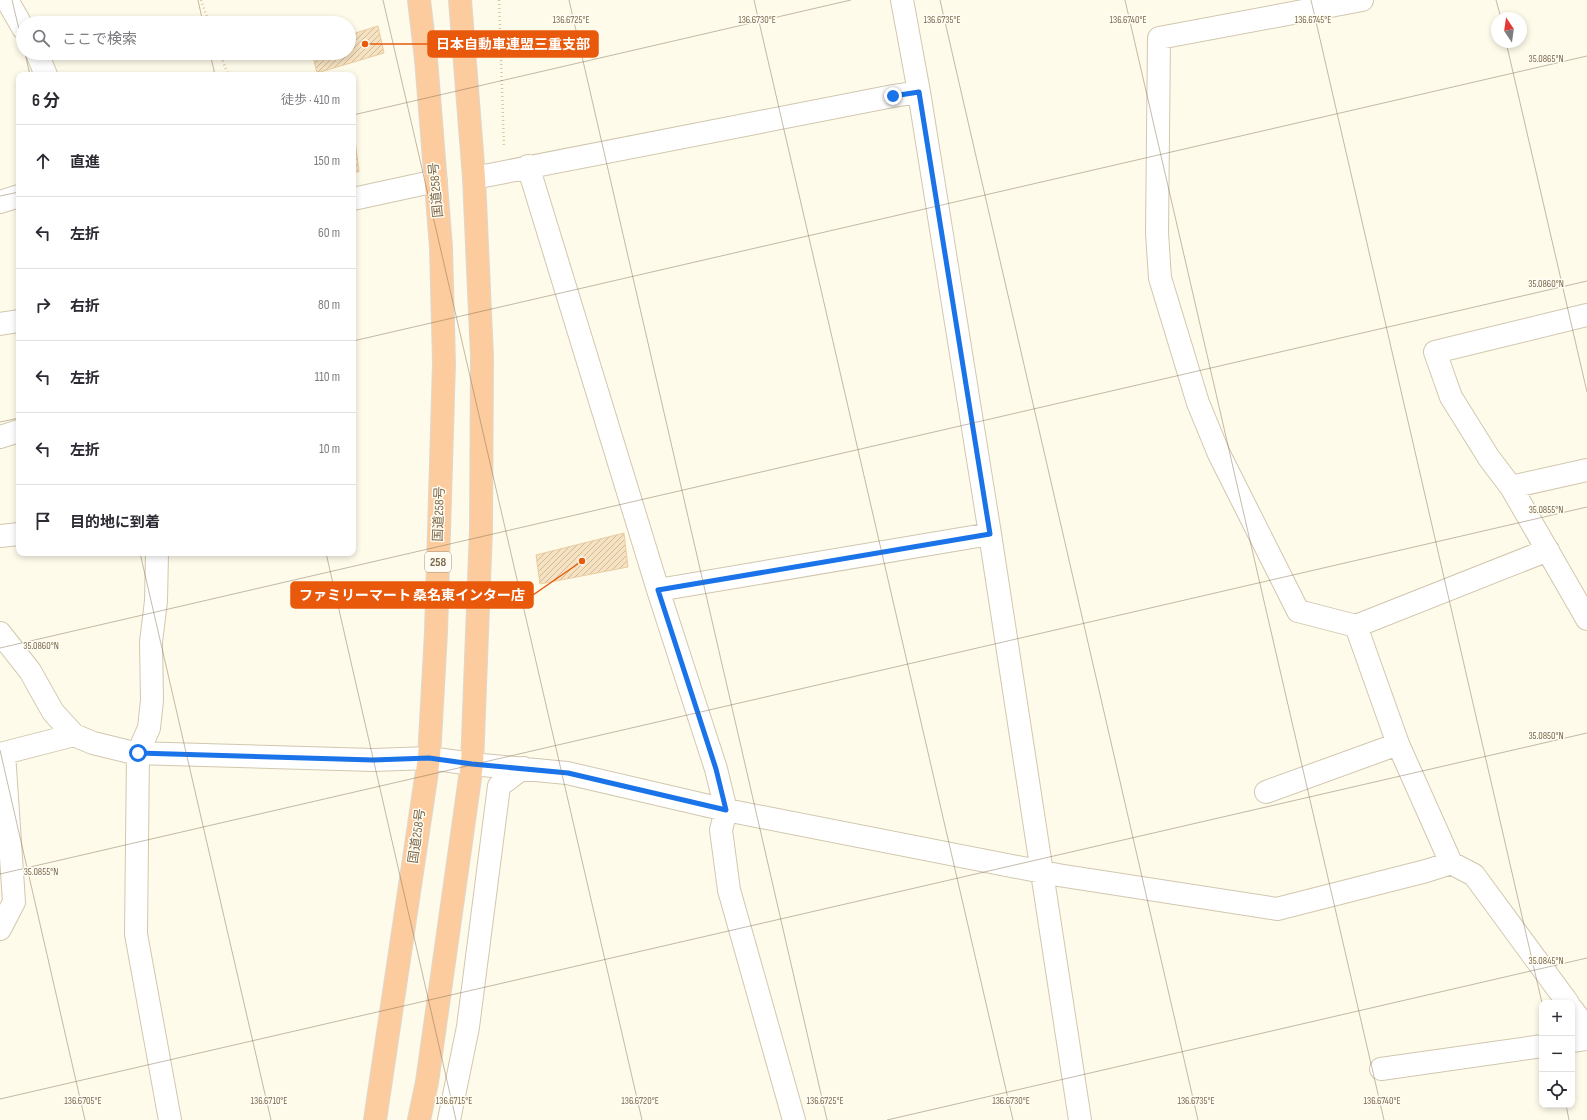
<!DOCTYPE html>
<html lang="ja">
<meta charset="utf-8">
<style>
body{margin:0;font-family:"Sofia Sans Condensed","Noto Sans JP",sans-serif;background:#f7f7f7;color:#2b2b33}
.controls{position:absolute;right:12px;bottom:12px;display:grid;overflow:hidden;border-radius:8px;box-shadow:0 2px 6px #0003}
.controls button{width:36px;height:36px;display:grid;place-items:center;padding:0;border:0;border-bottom:1px solid #e1e1e2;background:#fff;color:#2b2b33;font:20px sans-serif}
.compass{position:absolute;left:1491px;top:12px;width:36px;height:36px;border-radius:50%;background:#fff;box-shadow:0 2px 6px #0003;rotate:347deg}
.stop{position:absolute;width:12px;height:12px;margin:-9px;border:3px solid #1a73e8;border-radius:50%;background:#fff}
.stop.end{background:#1a73e8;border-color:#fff;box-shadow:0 1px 4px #0008}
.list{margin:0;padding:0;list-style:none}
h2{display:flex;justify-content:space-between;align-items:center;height:52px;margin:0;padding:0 16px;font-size:17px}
h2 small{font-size:13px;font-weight:400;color:#7c7c81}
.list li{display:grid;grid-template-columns:26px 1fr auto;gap:12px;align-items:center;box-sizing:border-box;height:72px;padding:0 16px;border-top:1px solid #e1e1e2}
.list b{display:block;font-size:15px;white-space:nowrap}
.list em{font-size:13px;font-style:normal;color:#7c7c81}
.icon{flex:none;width:22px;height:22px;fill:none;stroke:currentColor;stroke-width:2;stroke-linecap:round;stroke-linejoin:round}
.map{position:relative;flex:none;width:1587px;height:1120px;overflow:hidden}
.search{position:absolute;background:#fff;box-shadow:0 2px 6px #0003;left:16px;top:16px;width:340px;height:44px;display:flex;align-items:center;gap:10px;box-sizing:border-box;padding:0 14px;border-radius:22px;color:#7c7c81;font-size:15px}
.panel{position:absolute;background:#fff;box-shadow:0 2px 6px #0003;left:16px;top:72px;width:340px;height:484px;border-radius:8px}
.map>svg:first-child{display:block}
</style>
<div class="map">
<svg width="1587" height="1120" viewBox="0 0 1587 1120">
<defs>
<pattern id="building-hatch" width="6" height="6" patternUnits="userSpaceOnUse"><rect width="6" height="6" fill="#f6e2c0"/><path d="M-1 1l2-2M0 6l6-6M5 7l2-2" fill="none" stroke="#ccbb9e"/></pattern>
</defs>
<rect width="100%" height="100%" fill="#fefbeb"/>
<path fill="url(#building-hatch)" stroke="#eacd9f" d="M 378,26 L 384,53 L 317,73 L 312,53 L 349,53 L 349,35 Z
M 353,124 L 359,172 L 353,172 Z
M 624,533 L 628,567 L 540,584 L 536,555 Z"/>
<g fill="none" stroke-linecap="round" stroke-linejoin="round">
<defs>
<path id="minor" d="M 7,0 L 23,28
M 902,0 L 919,92 L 990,534 L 1080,1120
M 37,53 L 46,75
M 528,166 L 658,590 L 716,769 L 726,810 L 721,830 L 729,890 L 794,1120
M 474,178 L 893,96 L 919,92
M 353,199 L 436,181
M 0,202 L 19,196
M 1587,315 L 1435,352 L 1451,397 L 1489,458 L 1511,487 L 1587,619
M 0,324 L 19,321
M 0,437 L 19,431
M 1511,487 L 1587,470
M 0,536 L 19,534
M 1548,550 L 1356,626 L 1398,744 L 1451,863 L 1474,875 L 1568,1003
M 157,553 L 156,601 L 151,642 L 152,700 L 149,728 L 138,753 L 136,934 L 170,1120
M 658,590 L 990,534
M 1356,626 L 1298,611 L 1219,454 L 1198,403 L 1160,278 L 1157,233 L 1159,38 L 1362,0
M 0,633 L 30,671 L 53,712 L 74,735 L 93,743 L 134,753 L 373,760 L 429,758 L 472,764 L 567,773 L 726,810 L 1058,875 L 1277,909 L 1426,871 L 1451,863
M 1266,792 L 1398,744
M 0,929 L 14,902 L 4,753 L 74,735
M 1572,1009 L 1587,1029
M 1572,1041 L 1587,1039
M 1381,1069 L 1542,1046
M 449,1120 L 468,1027 L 499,786 L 523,768"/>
<path id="highway" d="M 375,1120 L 429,758 L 436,632 L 444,363 L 441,247 L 426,59 L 419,0
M 419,1120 L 427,1082 L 472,764 L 481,529 L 482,357 L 474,178 L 460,0"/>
</defs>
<use href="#minor" stroke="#d2c7ae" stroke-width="24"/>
<use href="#highway" stroke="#ddd8d0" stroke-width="24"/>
<path stroke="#dcc6a2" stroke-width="2.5" stroke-dasharray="1 3" stroke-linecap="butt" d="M 201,0 L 209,23
M 499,0 L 504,147
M 220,53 L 228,75"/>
<use href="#minor" stroke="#fff" stroke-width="22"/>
<use href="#highway" stroke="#fccc9e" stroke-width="22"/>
</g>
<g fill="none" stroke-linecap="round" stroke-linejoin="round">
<path stroke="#1a73e8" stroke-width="5" d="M 138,753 L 373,760 L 429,758 L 472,764 L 568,773 L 726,810 L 716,769 L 658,590 L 990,534 L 919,92 L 893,96"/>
</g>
<path fill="none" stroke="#7c684a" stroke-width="1" stroke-opacity="0.45" d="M 12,0 L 23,46M 198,0 L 203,23M 383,0 L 642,1120M 569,0 L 827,1120M 754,0 L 1013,1120M 940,0 L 1198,1120M 1125,0 L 1384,1120M 1311,0 L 1542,1003M 1496,0 L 1501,18M 1506,42 L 1587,392M 25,53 L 30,75M 210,53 L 215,75M 353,115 L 851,0M 0,196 L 19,192M 353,341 L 1587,56M 0,422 L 19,418M 140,553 L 271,1120M 326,553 L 456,1120M 0,648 L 1587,281M 0,750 L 85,1120M 0,874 L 1587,507M 0,1099 L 1587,733M 1566,1105 L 1569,1120M 887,1120 L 1587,958"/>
<g text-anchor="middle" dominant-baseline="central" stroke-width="3" stroke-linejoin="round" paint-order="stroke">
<rect fill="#fffdf3" stroke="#a3957d" stroke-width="1" x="425" y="552" width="26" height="20" rx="3"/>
<g font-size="12" font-weight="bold" fill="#7c684a">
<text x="438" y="562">258</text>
</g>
<g font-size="13" fill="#7c684a" stroke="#fffdf3">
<text transform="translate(436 190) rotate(-95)">国道258号</text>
<text transform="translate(439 514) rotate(-88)">国道258号</text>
<text transform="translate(417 836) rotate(-82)">国道258号</text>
</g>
</g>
<g font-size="10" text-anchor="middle" fill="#7c684a" stroke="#fffdf3" stroke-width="3" stroke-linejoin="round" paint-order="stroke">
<text x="571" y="23">136.6725°E</text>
<text x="757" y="23">136.6730°E</text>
<text x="942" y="23">136.6735°E</text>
<text x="1128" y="23">136.6740°E</text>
<text x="1313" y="23">136.6745°E</text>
<text x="1546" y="62">35.0865°N</text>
<text x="1546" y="287">35.0860°N</text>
<text x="1546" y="513">35.0855°N</text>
<text x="41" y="649">35.0860°N</text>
<text x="1546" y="739">35.0850°N</text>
<text x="41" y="875">35.0855°N</text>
<text x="1546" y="964">35.0845°N</text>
<text x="83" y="1104">136.6705°E</text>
<text x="269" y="1104">136.6710°E</text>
<text x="454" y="1104">136.6715°E</text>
<text x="640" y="1104">136.6720°E</text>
<text x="825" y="1104">136.6725°E</text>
<text x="1011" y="1104">136.6730°E</text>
<text x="1196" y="1104">136.6735°E</text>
<text x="1382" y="1104">136.6740°E</text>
</g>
<path fill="none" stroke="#e8590c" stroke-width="1.5" d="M365 44L428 44M582 561L533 595"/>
<g fill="#e8590c" stroke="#fffdf3" stroke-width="1.5">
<circle cx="365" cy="44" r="4"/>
<circle cx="582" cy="561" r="4"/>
</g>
<g fill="#e8590c" stroke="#e8590c" stroke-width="1.5">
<rect x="428" y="31" width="170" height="26" rx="4"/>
<rect x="291" y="582" width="242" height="26" rx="4"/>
</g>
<g font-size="14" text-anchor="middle" font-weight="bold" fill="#fff">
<text x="513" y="49">日本自動車連盟三重支部</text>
<text x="412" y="600">ファミリーマート 桑名東インター店</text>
</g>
</svg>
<div class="controls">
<button>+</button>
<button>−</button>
<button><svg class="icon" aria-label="locate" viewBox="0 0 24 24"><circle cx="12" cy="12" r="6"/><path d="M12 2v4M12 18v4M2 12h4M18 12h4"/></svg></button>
</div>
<svg class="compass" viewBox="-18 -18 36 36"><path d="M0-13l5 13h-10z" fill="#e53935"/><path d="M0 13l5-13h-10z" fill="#7c7c81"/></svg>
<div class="stop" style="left:138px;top:753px"></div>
<div class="stop end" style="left:893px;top:96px"></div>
<div class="search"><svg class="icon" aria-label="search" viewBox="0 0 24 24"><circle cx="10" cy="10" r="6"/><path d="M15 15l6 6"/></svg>ここで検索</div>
<section class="panel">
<h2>6 分<small>徒歩 · 410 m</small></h2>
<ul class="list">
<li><svg class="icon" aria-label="ahead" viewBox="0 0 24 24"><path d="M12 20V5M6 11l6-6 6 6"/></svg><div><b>直進</b></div><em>150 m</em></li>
<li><svg class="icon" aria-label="left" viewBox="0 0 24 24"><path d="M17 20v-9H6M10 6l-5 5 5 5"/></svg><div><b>左折</b></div><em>60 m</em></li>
<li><svg class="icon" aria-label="right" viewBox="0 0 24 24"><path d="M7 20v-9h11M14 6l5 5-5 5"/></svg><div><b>右折</b></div><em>80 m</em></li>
<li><svg class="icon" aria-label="left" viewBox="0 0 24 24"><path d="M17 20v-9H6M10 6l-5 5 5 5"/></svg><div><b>左折</b></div><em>110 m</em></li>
<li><svg class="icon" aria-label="left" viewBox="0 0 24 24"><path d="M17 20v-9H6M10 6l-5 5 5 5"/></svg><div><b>左折</b></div><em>10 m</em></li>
<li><svg class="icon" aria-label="arrive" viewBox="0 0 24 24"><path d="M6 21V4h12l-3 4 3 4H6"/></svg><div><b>目的地に到着</b></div></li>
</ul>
</section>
</div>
